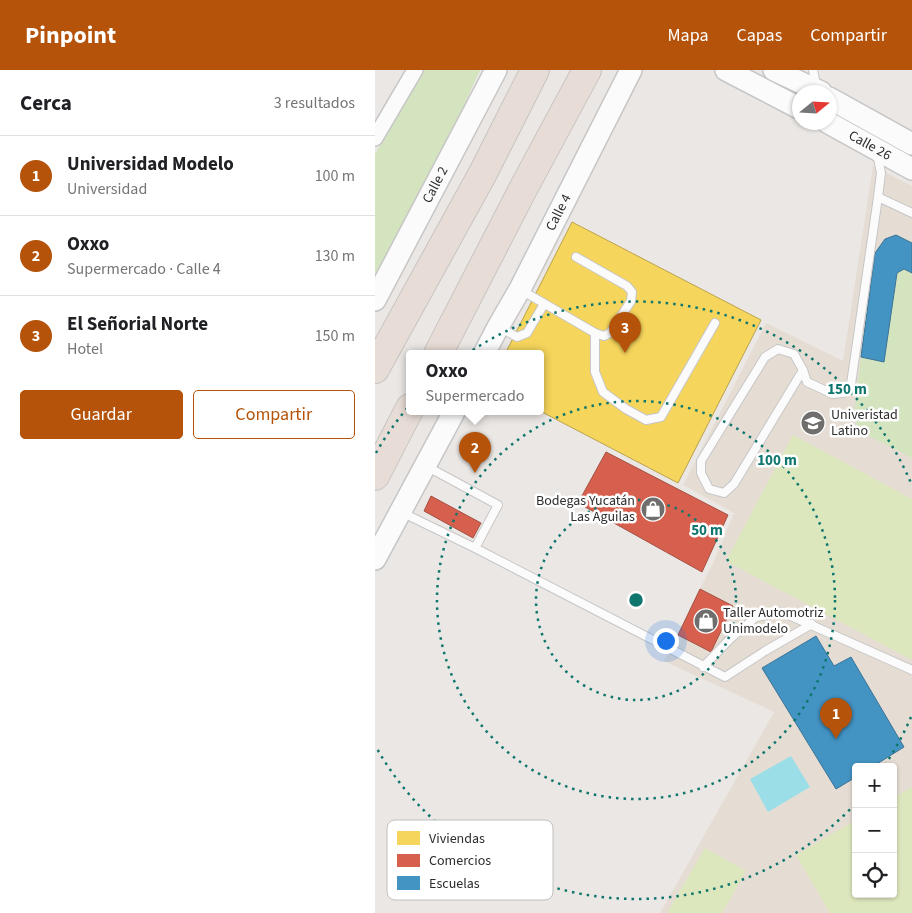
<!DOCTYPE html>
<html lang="es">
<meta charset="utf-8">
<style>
body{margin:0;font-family:"Source Sans 3",sans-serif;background:#f6f6f6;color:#202124}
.controls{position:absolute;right:15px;bottom:15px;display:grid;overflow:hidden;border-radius:5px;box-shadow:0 1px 4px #0004}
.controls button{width:45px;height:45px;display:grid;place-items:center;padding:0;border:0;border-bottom:1px solid #e0e0e0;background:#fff;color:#202124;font:25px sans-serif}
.compass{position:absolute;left:417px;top:15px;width:45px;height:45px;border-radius:50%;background:#fff;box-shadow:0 1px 4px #0004;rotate:72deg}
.you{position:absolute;left:290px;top:570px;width:18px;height:18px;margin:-12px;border:4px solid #fff;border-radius:50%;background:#1a73e8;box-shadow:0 0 0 8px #1a73e833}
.badge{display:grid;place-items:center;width:32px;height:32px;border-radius:50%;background:#b45309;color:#fff;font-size:16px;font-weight:700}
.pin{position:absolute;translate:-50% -41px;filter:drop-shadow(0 1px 2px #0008)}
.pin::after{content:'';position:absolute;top:26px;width:18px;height:15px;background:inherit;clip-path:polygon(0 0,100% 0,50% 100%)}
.popup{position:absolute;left:31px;top:280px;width:138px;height:65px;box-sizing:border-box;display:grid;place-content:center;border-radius:5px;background:#fff;filter:drop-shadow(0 1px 4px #0005);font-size:16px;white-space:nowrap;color:#757577}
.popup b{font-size:19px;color:#202124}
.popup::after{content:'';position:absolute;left:50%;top:100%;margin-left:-10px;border:10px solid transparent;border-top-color:#fff}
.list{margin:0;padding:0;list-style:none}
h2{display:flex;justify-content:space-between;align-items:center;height:65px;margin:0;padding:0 20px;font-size:21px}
h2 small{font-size:16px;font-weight:400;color:#757577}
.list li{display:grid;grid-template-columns:32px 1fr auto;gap:15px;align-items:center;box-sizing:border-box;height:80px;padding:0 20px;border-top:1px solid #e0e0e0}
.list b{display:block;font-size:19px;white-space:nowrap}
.list p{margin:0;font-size:16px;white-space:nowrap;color:#757577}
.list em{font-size:16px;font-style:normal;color:#757577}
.actions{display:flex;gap:10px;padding:15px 20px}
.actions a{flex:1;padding:11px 0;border:1px solid #b45309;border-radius:5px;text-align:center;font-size:18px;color:#b45309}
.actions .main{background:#b45309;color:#fff}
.icon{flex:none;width:28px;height:28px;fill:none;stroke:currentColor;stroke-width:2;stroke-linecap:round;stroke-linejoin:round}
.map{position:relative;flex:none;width:537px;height:843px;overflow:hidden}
header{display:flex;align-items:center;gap:30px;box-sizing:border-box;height:70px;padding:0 25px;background:#b45309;color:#fff}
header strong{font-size:24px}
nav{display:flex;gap:28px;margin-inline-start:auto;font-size:18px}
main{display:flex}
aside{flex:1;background:#fff}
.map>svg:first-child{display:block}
</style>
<header>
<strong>Pinpoint</strong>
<nav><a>Mapa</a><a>Capas</a><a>Compartir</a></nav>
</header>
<main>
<aside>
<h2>Cerca<small>3 resultados</small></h2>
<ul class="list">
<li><span class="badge">1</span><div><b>Universidad Modelo</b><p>Universidad</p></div><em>100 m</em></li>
<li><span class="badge">2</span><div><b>Oxxo</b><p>Supermercado · Calle 4</p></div><em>130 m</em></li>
<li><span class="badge">3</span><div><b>El Señorial Norte</b><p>Hotel</p></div><em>150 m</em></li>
</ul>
<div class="actions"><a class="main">Guardar</a><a>Compartir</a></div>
</aside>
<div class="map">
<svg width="537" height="843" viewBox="0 0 537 843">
<rect width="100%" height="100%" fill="#ebe7e4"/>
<path fill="#e5ddd3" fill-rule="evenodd" d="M 498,96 L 537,116 L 537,843 L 285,843 L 399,642 L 289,591 L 339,491 L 359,443 L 308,415 L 391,253 L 468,291 ZM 481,697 L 518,697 L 518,824 L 481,824 Z"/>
<path fill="#d3e4bf" d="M 49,0 L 105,0 L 50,121 L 0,215 L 0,84 Z
M 529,199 L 537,203 L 537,388 L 484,361 L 479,346 L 486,287 L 509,292 L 522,203 Z"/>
<path fill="#dde7bd" d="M 418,365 L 537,429 L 537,590 L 351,491 Z
M 537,717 L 537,843 L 455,843 L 421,785 L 481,750 L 481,824 L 518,824 L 518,728 Z
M 330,778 L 371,801 L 347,843 L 292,843 Z"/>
<path fill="#9cdee8" d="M 416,686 L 435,717 L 393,742 L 375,709 Z"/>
<path fill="#f6d55c" stroke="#baa34e" d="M 197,152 L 386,250 L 303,413 L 165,341 L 165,284 L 130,284 Z"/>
<path fill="#d6604d" stroke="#a35143" d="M 231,382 L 353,445 L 327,502 L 203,433 Z
M 56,426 L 106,453 L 98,468 L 49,441 Z
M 325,519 L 358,536 L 336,582 L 303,565 Z"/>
<path fill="#4393c3" stroke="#3c7496" d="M 521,165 L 537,173 L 537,203 L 529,199 L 522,203 L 509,292 L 486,287 L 500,183 L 510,169 Z
M 441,566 L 459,596 L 476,587 L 529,677 L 497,697 L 481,697 L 481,707 L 461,719 L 387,598 Z"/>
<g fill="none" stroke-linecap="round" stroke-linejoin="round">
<defs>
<path id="lane" d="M 438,0 L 441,15
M 503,127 L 537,143
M 201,187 L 252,216 L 257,222 L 256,231 L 235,263 L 229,266 L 220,263
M 146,220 L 220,263 L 220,302 L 228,322 L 251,339 L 271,350 L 286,347 L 340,253
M 124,257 L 142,267 L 152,263 L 169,234
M 428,300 L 359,414 L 349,423 L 334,419 L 326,403 L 326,391 L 390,287 L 403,279 L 419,284 L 428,300 L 432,312 L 458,324 L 468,323 L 476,314 L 503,127 L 506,103 L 502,83
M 51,396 L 123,435 L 100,478
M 26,442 L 100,478 L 350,607 L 390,581 L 437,554
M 328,597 L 355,569 L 381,547 L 407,542 L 537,600"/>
<path id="street" d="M 0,68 L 40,0"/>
<g id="secondary">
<path d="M 351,0 L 424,38"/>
<path d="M 399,0 L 446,22"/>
<path d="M 454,28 L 537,74"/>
<path id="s1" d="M 452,52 L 537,99"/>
<path id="s2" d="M 0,230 L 121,0"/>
<path id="s3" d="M 109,284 L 123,257 L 145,219 L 256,0"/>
<path d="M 0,489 L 79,342"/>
</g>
<path id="highway" d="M 63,284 L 148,119 L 212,0
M 0,299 L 108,103 L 160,0
M 0,406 L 35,338"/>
</defs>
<use href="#lane" stroke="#c7c6c6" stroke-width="10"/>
<use href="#street" stroke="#c7c6c6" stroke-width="18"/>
<use href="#secondary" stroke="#c7c6c6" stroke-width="24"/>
<use href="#highway" stroke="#c6c4c3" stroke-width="30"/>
<use href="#lane" stroke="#fcfbfb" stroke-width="8"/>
<use href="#street" stroke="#fcfbfb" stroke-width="15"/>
<use href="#secondary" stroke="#fcfbfb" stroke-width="21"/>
<use href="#highway" stroke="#e8dcd6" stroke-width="28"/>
</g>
<g fill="none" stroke="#0f766e" stroke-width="2.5" stroke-dasharray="2.5 5">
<circle cx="261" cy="530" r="100"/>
<circle cx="261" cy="530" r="199"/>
<path d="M536 647A299 299 0 0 1 510 695M480 734A299 299 0 0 1 1 677M1 383A299 299 0 0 1 536 413"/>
</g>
<defs>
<symbol id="university-disc" viewBox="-11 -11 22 22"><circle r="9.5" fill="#706e6d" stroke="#fff"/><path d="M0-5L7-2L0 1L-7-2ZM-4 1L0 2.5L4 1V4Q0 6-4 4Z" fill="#fff"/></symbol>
<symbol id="shop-disc" viewBox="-11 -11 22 22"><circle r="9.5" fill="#706e6d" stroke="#fff"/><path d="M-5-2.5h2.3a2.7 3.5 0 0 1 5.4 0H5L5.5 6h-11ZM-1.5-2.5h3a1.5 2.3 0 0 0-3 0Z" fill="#fff"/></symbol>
</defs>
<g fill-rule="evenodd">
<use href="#university-disc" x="424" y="339" width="28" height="28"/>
<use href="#shop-disc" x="264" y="425" width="28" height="28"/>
<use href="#shop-disc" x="317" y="537" width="28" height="28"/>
</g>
<g text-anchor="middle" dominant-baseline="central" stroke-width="5" stroke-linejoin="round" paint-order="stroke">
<g font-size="14" fill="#2d2d2d" stroke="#fff">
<text stroke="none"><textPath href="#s1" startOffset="49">Calle 26</textPath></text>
<text stroke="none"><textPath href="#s2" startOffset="130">Calle 2</textPath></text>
<text stroke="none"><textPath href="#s3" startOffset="160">Calle 4</textPath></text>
</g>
<g font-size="14" fill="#2d2d2d" stroke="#fff" text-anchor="start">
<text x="456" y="345">Univeristad<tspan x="456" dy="16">Latino</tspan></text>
<text x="260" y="431" text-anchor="end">Bodegas Yucatán<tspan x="260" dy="16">Las Aguilas</tspan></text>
<text x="348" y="543">Taller Automotriz<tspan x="348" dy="16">Unimodelo</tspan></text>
</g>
</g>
<rect x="12" y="750" width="166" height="80" rx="8" fill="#fff" stroke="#c0c0c0" stroke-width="1"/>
<rect x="22" y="761" width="23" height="14" fill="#f6d55c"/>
<rect x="22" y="784" width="23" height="13" fill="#d6604d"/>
<rect x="22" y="806" width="23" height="14" fill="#4393c3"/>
<g font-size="14" fill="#2d2d2d">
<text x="54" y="773">Viviendas</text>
<text x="54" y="795">Comercios</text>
<text x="54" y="818">Escuelas</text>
</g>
<circle cx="261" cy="530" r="8" fill="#0f766e" stroke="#fff" stroke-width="2.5"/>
<g font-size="15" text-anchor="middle" font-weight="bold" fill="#0f766e" stroke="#fff" stroke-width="5" stroke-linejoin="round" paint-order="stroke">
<text x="472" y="324">150 m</text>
<text x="402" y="395">100 m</text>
<text x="332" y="465">50 m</text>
</g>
</svg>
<div class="controls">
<button>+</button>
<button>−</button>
<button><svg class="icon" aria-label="locate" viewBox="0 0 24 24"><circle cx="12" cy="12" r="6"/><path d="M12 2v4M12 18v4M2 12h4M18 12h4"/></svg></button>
</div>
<svg class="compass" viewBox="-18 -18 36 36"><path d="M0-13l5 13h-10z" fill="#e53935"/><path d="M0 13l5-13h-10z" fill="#757577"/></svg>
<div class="you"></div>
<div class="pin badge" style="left:461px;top:669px">1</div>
<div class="pin badge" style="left:100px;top:403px">2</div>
<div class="popup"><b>Oxxo</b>Supermercado</div>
<div class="pin badge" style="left:250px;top:283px">3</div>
</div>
</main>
